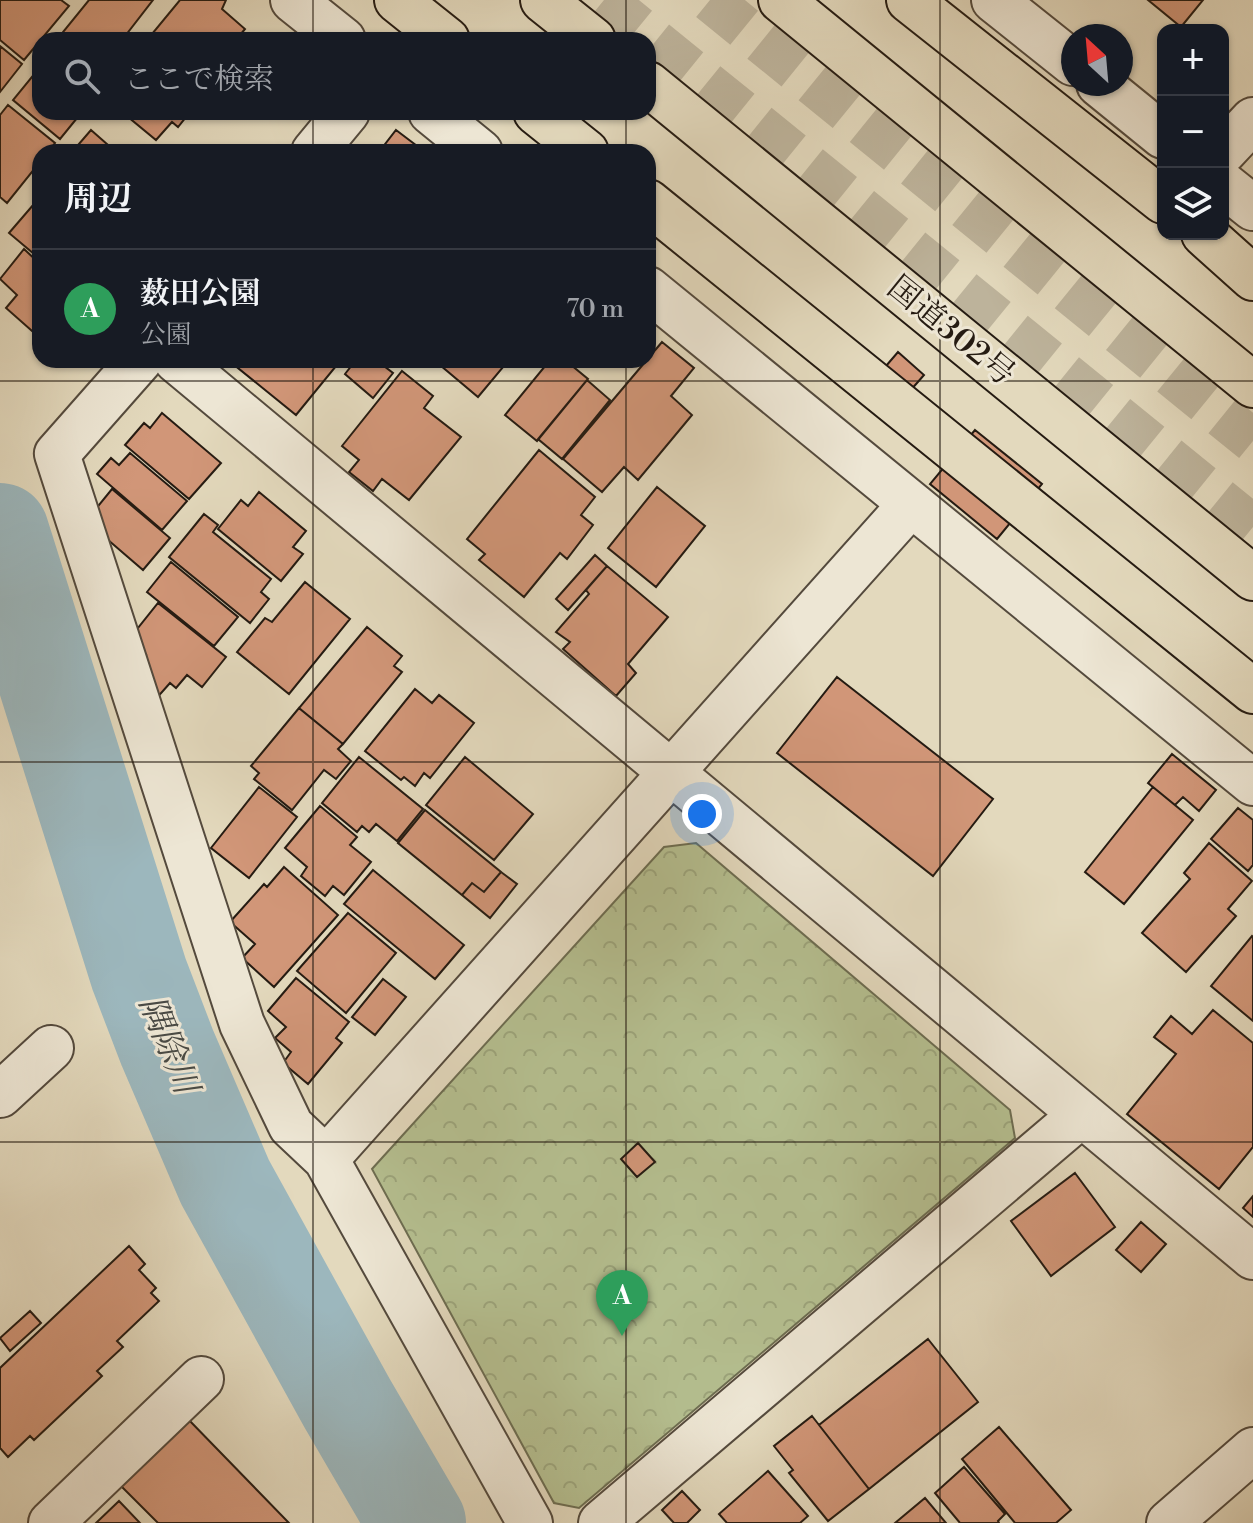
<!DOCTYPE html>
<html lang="ja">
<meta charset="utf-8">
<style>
body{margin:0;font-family:"Libre Bodoni","Noto Serif JP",serif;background:#20242c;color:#f1f3f6}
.controls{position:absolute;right:24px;top:24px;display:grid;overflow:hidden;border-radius:16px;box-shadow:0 2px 6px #0004}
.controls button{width:72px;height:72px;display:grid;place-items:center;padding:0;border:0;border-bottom:2px solid #363941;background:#171b24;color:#f1f3f6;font:40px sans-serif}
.compass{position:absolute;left:1061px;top:24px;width:72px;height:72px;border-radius:50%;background:#171b24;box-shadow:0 2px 6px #0004;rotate:334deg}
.you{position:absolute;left:702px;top:814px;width:28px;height:28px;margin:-20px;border:6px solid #fff;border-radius:50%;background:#1a73e8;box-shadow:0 0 0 12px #1a73e833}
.badge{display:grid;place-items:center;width:52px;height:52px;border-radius:50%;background:#c59692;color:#fff;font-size:26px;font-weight:700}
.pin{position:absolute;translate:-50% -66px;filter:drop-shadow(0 2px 4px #0008)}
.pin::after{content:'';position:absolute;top:42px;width:28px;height:24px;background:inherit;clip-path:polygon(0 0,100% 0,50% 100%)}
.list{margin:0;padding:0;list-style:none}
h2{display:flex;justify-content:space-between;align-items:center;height:104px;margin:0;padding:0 32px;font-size:34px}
h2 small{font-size:26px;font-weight:400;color:#9ea1a6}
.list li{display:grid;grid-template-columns:52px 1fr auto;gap:24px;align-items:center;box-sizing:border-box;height:120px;padding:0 32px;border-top:2px solid #363941}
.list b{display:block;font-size:30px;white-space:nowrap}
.list p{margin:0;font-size:26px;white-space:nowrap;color:#9ea1a6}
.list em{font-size:26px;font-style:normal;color:#9ea1a6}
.icon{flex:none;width:44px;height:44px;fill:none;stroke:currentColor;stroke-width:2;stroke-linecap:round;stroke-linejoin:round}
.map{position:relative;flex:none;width:1253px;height:1523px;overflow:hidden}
.search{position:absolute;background:#171b24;box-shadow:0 2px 6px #0004;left:32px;top:32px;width:624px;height:88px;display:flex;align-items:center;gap:20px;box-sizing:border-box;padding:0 28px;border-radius:24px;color:#9ea1a6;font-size:30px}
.panel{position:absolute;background:#171b24;box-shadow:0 2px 6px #0004;left:32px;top:144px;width:624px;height:224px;border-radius:24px}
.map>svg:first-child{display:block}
</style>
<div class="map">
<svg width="1253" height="1523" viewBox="0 0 1253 1523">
<defs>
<pattern id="park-crowns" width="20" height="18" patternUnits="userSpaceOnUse" patternTransform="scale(2)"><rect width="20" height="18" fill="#b5bf90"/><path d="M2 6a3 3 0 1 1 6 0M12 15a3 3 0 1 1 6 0" fill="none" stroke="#9ca47b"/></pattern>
</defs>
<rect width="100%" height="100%" fill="#e3d9bd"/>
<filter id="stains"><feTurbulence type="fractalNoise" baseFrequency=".0025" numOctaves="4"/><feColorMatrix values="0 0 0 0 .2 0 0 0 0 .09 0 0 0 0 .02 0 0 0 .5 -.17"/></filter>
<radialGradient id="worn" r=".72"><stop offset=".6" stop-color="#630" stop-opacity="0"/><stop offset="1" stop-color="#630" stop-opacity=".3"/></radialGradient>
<path fill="url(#park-crowns)" stroke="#6d6d51" stroke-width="2" d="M 696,843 L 1010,1110 L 1015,1138 L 579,1508 L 554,1503 L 372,1169 L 664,847 Z"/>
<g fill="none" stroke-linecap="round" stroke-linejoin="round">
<path stroke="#9cb7bd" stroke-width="98" d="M 0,532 L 139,974 L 167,1047 L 225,1182 L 347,1403 L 417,1523"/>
</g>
<path fill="#d19678" stroke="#251b12" stroke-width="2" d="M 0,0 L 61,0 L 69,6 L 24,60 L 0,40 Z
M 89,0 L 153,0 L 122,40 L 74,40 L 63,32 Z
M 180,0 L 226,0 L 222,9 L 245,29 L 236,40 L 147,40 Z
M 1148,0 L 1203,0 L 1181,27 Z
M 0,46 L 22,64 L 0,92 Z
M 40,67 L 40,112 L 82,112 L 60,139 L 13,100 Z
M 8,105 L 55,143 L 48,152 L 40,152 L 40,162 L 7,203 L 0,197 L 0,115 Z
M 122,112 L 190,112 L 178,127 L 172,122 L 156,140 Z
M 91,130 L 116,152 L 72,152 Z
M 396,130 L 425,152 L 379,152 Z
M 40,197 L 40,259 L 9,233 Z
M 24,249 L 40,264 L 40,338 L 6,308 L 17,295 L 0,279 Z
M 662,342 L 694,368 L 671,396 L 692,415 L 638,480 L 624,467 L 602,492 L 563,459 Z
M 898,352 L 924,375 L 888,416 L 862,394 Z
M 228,360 L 341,360 L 296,415 Z
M 356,360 L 376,360 L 393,373 L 373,398 L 345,374 Z
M 434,360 L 509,360 L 478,397 Z
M 550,360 L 565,360 L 588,379 L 537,441 L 505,415 Z
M 402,371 L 433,396 L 424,408 L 461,437 L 409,500 L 382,479 L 373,491 L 349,472 L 359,460 L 342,446 Z
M 587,380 L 610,400 L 562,459 L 538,439 Z
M 162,413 L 221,463 L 189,499 L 125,445 L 144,423 L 150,428 Z
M 975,430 L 1042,484 L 997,539 L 930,484 Z
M 539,450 L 595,497 L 581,515 L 593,525 L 567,559 L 560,553 L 524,597 L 479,560 L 485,554 L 467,539 Z
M 130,453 L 187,501 L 162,530 L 97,474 L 111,458 L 119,465 Z
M 657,487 L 705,526 L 656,587 L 608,548 Z
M 112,489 L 170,538 L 143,570 L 86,521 Z
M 259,492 L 306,531 L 293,547 L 303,554 L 281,581 L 218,529 L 241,500 L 248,506 Z
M 204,514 L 218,525 L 213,532 L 271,579 L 261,592 L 269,599 L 250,623 L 169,557 Z
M 595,555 L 607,566 L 568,610 L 556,599 Z
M 171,562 L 238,617 L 214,646 L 147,592 Z
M 607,566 L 668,617 L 628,664 L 636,673 L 616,696 L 563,649 L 570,642 L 556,632 L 589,594 L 586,590 Z
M 305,582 L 350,619 L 289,694 L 237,652 L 265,618 L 272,622 Z
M 158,603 L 226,657 L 202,687 L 187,675 L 176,688 L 170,683 L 155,700 L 138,662 L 146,655 L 134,644 L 138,628 Z
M 367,627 L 402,656 L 394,666 L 402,672 L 343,744 L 299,708 Z
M 837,677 L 993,799 L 933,876 L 777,753 Z
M 415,689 L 432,703 L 439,695 L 474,723 L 430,778 L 424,773 L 415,786 L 404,777 L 401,780 L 365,751 Z
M 299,708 L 343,744 L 338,749 L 351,761 L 336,779 L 324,770 L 292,810 L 254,779 L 259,773 L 251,766 Z
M 1172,754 L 1216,790 L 1199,811 L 1183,797 L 1175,805 L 1148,783 Z
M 359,757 L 423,809 L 397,841 L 376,824 L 369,832 L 362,826 L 357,832 L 322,803 Z
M 465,757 L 533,814 L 494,860 L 426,805 Z
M 259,787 L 297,817 L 249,878 L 211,848 Z
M 1153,787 L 1193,820 L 1124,904 L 1085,872 Z
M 320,806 L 357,837 L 350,845 L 371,862 L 344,895 L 333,886 L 325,896 L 301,876 L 307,867 L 285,848 Z
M 1238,808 L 1253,820 L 1253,865 L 1248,871 L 1211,839 Z
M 425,810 L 501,872 L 484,892 L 472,883 L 462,895 L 398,843 Z
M 1209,843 L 1252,881 L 1228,909 L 1236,916 L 1186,972 L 1142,933 L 1190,879 L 1184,873 Z
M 284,867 L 338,915 L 274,987 L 242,958 L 255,944 L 230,922 L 264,884 L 267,887 Z
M 373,870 L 464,945 L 435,979 L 344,904 Z
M 501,872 L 517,884 L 490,918 L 462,895 L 472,883 L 484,892 Z
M 348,913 L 396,953 L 346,1013 L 297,971 Z
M 1252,936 L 1253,937 L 1253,1021 L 1211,986 Z
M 296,978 L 349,1022 L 336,1038 L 342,1043 L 308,1084 L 283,1063 L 291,1052 L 275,1038 L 286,1027 L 268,1011 Z
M 383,979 L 406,997 L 375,1035 L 352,1017 Z
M 1213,1010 L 1253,1043 L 1253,1147 L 1219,1189 L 1127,1114 L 1176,1054 L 1154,1037 L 1171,1016 L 1192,1034 Z
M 638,1143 L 655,1162 L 637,1177 L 621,1159 Z
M 1075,1173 L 1115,1227 L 1051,1276 L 1011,1221 Z
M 1253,1196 L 1253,1217 L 1243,1208 Z
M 1141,1222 L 1166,1244 L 1141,1272 L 1116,1250 Z
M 129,1246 L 145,1264 L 139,1270 L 156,1288 L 151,1293 L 159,1301 L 117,1341 L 123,1347 L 97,1371 L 102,1376 L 34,1440 L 30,1436 L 8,1457 L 0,1448 L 0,1368 Z
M 30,1311 L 41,1323 L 10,1351 L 0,1338 Z
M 928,1339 L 978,1402 L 869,1489 L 819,1425 Z
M 812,1416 L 869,1489 L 828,1521 L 789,1473 L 793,1470 L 774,1446 Z
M 186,1417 L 289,1523 L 158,1523 L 119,1484 Z
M 999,1427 L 1071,1510 L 1056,1523 L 1015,1523 L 962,1459 Z
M 964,1467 L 1005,1514 L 998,1521 L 999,1523 L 960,1523 L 935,1493 Z
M 768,1471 L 808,1516 L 800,1523 L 727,1523 L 719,1514 Z
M 682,1491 L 700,1510 L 687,1523 L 674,1523 L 662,1510 Z
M 925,1498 L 946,1523 L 895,1523 Z
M 119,1501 L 140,1523 L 96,1523 Z"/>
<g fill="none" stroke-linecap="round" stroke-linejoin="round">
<path stroke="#bdb39b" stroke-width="44" stroke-dasharray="44 22" stroke-linecap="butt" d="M 604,0 L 1253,527
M 710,0 L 1253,441"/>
<defs>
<path id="minor" d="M 293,0 L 343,40
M 994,0 L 1073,63
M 1099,84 L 1163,136
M 431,112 L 480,152
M 314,152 L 347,112
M 1223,152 L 1253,120
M 1223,184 L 1253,208
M 648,289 L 1253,783
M 140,360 L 57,454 L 242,1024 L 291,1126 L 326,1159
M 176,360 L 1253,1257
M 0,1095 L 51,1048
M 51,1523 L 201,1379
M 530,1523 L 326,1159 L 911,504
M 601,1523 L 1081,1115
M 1169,1523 L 1253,1450"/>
<path id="trunk" d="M 543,0 L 593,40
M 781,0 L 1253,385
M 648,84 L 1253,578"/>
<path id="motorway" d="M 397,0 L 447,40
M 909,0 L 1163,201
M 536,112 L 586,152
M 648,202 L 1253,691
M 1204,234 L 1253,278"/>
</defs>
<use href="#minor" stroke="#544a3d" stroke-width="48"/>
<use href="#trunk" stroke="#251b12" stroke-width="48"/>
<use href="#motorway" stroke="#251b12" stroke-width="48"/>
<use href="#minor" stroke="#ede6d4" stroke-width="44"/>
<use href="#trunk" stroke="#e3d9bd" stroke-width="44"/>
<use href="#motorway" stroke="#e3d9bd" stroke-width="44"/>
</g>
<path fill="none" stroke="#251b12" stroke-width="2" stroke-opacity="0.55" d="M 313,0 L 313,40M 626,0 L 626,40M 940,0 L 940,1523M 313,112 L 313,152M 626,112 L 626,152M 313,360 L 313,1523M 626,360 L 626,1523M 0,381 L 1253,381M 0,762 L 1253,762M 0,1142 L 1253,1142"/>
<g text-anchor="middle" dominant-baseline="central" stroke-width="6" stroke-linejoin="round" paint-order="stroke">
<g font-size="32" fill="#251b12" stroke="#ede6d4">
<text transform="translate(951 331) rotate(39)">国道302号</text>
</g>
<g font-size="34" font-style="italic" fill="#494a45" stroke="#ede6d4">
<text transform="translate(168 1045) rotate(68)">隅除川</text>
</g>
</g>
<rect width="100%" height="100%" filter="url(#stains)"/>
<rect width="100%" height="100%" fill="url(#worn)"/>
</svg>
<div class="controls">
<button>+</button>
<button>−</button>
<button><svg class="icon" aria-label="layers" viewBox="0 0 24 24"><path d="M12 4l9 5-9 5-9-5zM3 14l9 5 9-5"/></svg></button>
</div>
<svg class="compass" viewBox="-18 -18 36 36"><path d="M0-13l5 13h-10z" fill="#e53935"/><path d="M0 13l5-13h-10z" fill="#9ea1a6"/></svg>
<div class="you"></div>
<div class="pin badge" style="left:622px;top:1336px;background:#2e9e5b">A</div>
<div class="search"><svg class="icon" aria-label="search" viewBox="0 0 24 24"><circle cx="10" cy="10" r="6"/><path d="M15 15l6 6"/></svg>ここで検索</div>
<section class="panel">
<h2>周辺<small></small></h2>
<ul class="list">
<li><span class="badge" style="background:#2e9e5b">A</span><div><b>薮田公園</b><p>公園</p></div><em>70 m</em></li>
</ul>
</section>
</div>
